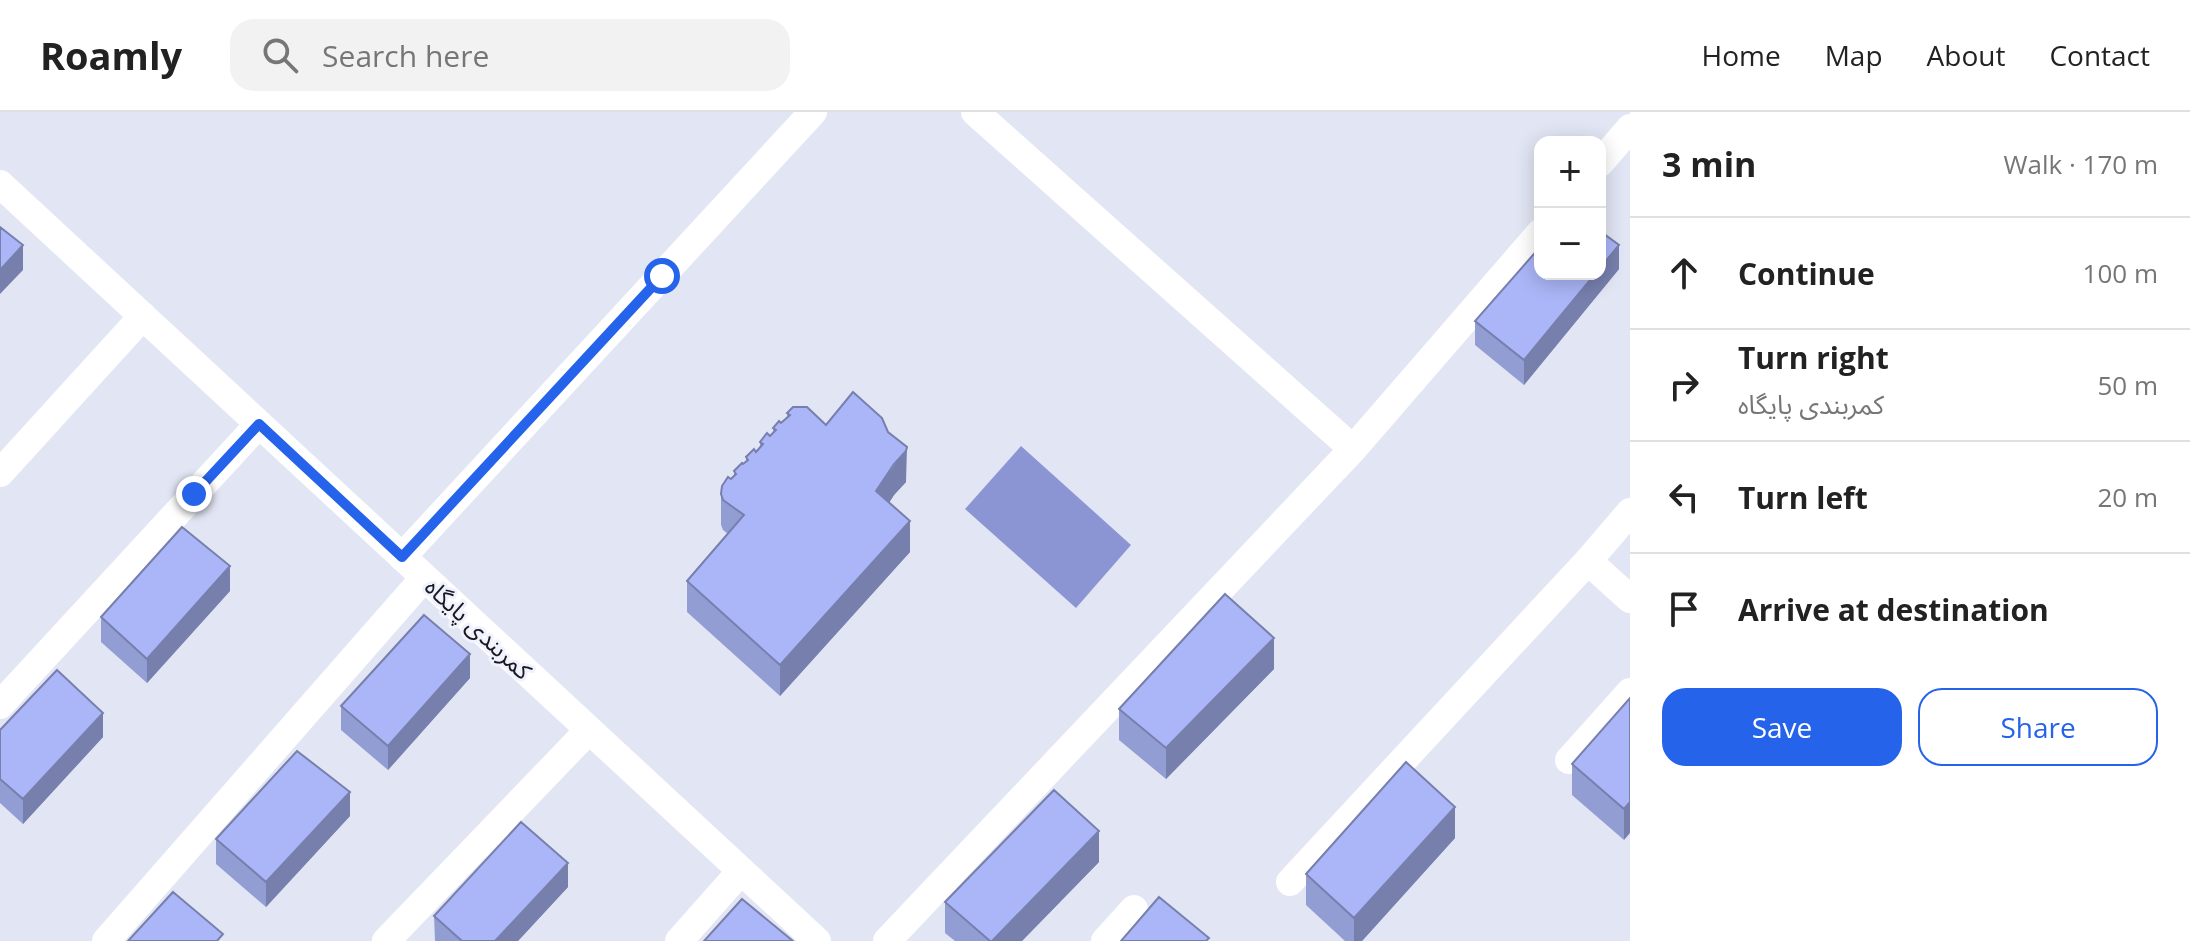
<!DOCTYPE html>
<meta charset="utf-8">
<style>
body{margin:0;font-family:"Open Sans","Noto Sans Arabic",sans-serif;background:#f2f2f2;color:#222}
.controls{position:absolute;right:24px;top:24px;display:grid;overflow:hidden;border-radius:16px;box-shadow:0 4px 20px #0003}
.controls button{width:72px;height:72px;display:grid;place-items:center;padding:0;border:0;border-bottom:2px solid #e0e0e0;background:#fff;color:#222;font:40px sans-serif}
.stop{position:absolute;width:24px;height:24px;margin:-18px;border:6px solid #2563eb;border-radius:50%;background:#fff}
.stop.end{background:#2563eb;border-color:#fff;box-shadow:0 2px 8px #0008}
.list{margin:0;padding:0;list-style:none}
h2{display:flex;justify-content:space-between;align-items:center;height:104px;margin:0;padding:0 32px;font-size:34px}
h2 small{font-size:26px;font-weight:400;color:#767676}
.list li{display:grid;grid-template-columns:52px 1fr auto;gap:24px;align-items:center;box-sizing:border-box;height:112px;padding:0 32px;border-top:2px solid #e0e0e0}
.list b{display:block;font-size:30px;white-space:nowrap}
.list p{margin:0;font-size:26px;white-space:nowrap;color:#767676}
.list em{font-size:26px;font-style:normal;color:#767676}
.actions{display:flex;gap:16px;padding:24px 32px}
.actions a{flex:1;padding:18px 0;border:2px solid #2563eb;border-radius:24px;text-align:center;font-size:28px;color:#2563eb}
.actions .main{background:#2563eb;color:#fff}
.icon{flex:none;width:44px;height:44px;fill:none;stroke:currentColor;stroke-width:2;stroke-linecap:round;stroke-linejoin:round}
.map{position:relative;flex:none;width:1630px;height:829px;overflow:hidden}
header{display:flex;align-items:center;gap:48px;box-sizing:border-box;height:112px;padding:0 40px;background:#fff;border-bottom:2px solid #e0e0e0}
header strong{font-size:38px}
nav{display:flex;gap:44px;margin-inline-start:auto;font-size:28px}
.search{width:560px;height:72px;background:#f2f2f2;display:flex;align-items:center;gap:20px;box-sizing:border-box;padding:0 28px;border-radius:24px;color:#767676;font-size:30px}
main{display:flex}
aside{flex:1;background:#fff}
.map>svg:first-child{display:block}
</style>
<header>
<strong>Roamly</strong>
<div class="search"><svg class="icon" aria-label="search" viewBox="0 0 24 24"><circle cx="10" cy="10" r="6"/><path d="M15 15l6 6"/></svg>Search here</div>
<nav><a>Home</a><a>Map</a><a>About</a><a>Contact</a></nav>
</header>
<main>
<div class="map">
<svg width="1630" height="829" viewBox="0 0 1630 829">
<rect width="100%" height="100%" fill="#e2e6f4"/>
<path fill="#8b95d4" d="M 1021,334 L 1131,433 L 1076,496 L 965,397 Z"/>
<g fill="none" stroke-linecap="round" stroke-linejoin="round">
<path stroke="#fff" stroke-width="28" d="M 975,0 L 1353,337
M 1600,51 L 1630,16
M 0,72 L 817,829
M 0,361 L 143,204
M 402,445 L 813,0
M 1588,449 L 1630,487
M 0,593 L 259,312
M 1569,648 L 1630,580
M 1290,770 L 1588,449 L 1630,400
M 106,829 L 424,466
M 386,829 L 589,618
M 679,829 L 741,759
M 887,829 L 1353,337 L 1540,121
M 1105,829 L 1134,797"/>
</g>
<path fill="#929dd4" d="M 1619,157 L 1524,273 L 1475,233 L 1475,209 Z
M 787,301 L 826,313 L 906,370 L 894,383 L 889,391 L 910,440 L 780,584 L 687,500 L 687,469 L 728,422 L 723,418 L 721,413 L 721,382 L 734,364 L 734,359 L 746,350 L 746,345 L 756,340 L 760,336 L 760,330 L 770,324 L 773,320 L 773,316 L 781,311 L 787,306 Z
M 230,479 L 147,571 L 101,530 L 101,505 Z
M 1274,557 L 1166,667 L 1119,628 L 1119,597 Z
M 470,566 L 388,658 L 341,618 L 341,594 Z
M 1630,586 L 1624,728 L 1572,683 L 1572,652 Z
M 0,618 L 103,625 L 23,712 L 0,691 Z
M 350,704 L 266,795 L 216,752 L 216,727 Z
M 1455,726 L 1362,829 L 1345,829 L 1306,793 L 1306,762 Z
M 1099,750 L 1022,829 L 955,829 L 945,821 L 945,790 Z
M 568,775 L 518,829 L 435,829 L 434,804 Z"/>
<path fill="#777fad" d="M 23,133 L 23,158 L 0,182 L 0,158 Z
M 1619,133 L 1619,157 L 1524,273 L 1524,248 L 1595,162 L 1600,162 L 1600,156 Z
M 907,335 L 906,370 L 894,383 L 876,410 L 876,379 Z
M 910,409 L 910,440 L 780,584 L 780,553 Z
M 230,454 L 230,479 L 147,571 L 147,547 Z
M 1274,526 L 1274,557 L 1166,667 L 1166,636 Z
M 470,542 L 470,566 L 388,658 L 388,634 Z
M 103,601 L 103,625 L 23,712 L 23,687 Z
M 350,680 L 350,704 L 266,795 L 266,770 Z
M 1630,690 L 1630,721 L 1624,728 L 1624,697 Z
M 1455,695 L 1455,726 L 1362,829 L 1354,829 L 1354,806 Z
M 1099,719 L 1099,750 L 1022,829 L 992,829 Z
M 568,751 L 568,775 L 518,829 L 495,829 Z"/>
<path fill="#aab6f7" stroke="#777fad" stroke-width="2" d="M 0,115 L 23,133 L 0,158 Z
M 1600,119 L 1619,133 L 1600,156 Z
M 1540,135 L 1540,162 L 1595,162 L 1524,248 L 1475,209 Z
M 853,280 L 882,306 L 888,320 L 907,335 L 906,339 L 894,352 L 876,379 L 910,409 L 780,553 L 687,469 L 744,403 L 723,388 L 721,382 L 722,374 L 728,365 L 731,367 L 736,362 L 734,359 L 742,351 L 743,352 L 748,348 L 746,345 L 754,337 L 756,340 L 763,332 L 760,330 L 767,321 L 770,324 L 776,318 L 773,316 L 779,309 L 781,311 L 790,303 L 787,301 L 793,295 L 807,295 L 826,313 Z
M 182,415 L 230,454 L 147,547 L 101,505 Z
M 1225,482 L 1274,526 L 1166,636 L 1119,597 Z
M 424,503 L 470,542 L 388,634 L 341,594 Z
M 57,558 L 103,601 L 23,687 L 0,667 L 0,618 Z
M 1630,586 L 1630,690 L 1624,697 L 1572,652 Z
M 297,639 L 350,680 L 266,770 L 216,727 Z
M 1406,650 L 1455,695 L 1354,806 L 1306,762 Z
M 1054,678 L 1099,719 L 992,829 L 990,829 L 945,790 Z
M 521,710 L 568,751 L 495,829 L 462,829 L 434,804 Z
M 173,780 L 223,822 L 217,829 L 128,829 Z
M 1159,785 L 1209,826 L 1206,829 L 1121,829 Z
M 742,787 L 793,829 L 704,829 Z"/>
<g fill="none" stroke-linecap="round" stroke-linejoin="round">
<path stroke="#2563eb" stroke-width="10" d="M 194,382 L 259,312 L 402,445 L 662,164"/>
</g>
<g text-anchor="middle" dominant-baseline="central" stroke-width="6" stroke-linejoin="round" paint-order="stroke">
<g font-size="24" fill="#18191e" stroke="#f0f3ff">
<text transform="translate(479 516) rotate(43)">کمربندی پایگاه</text>
</g>
</g>
</svg>
<div class="controls">
<button>+</button>
<button>−</button>
</div>
<div class="stop" style="left:662px;top:164px"></div>
<div class="stop end" style="left:194px;top:382px"></div>
</div>
<aside>
<h2>3 min<small>Walk · 170 m</small></h2>
<ul class="list">
<li><svg class="icon" aria-label="ahead" viewBox="0 0 24 24"><path d="M12 20V5M6 11l6-6 6 6"/></svg><div><b>Continue</b></div><em>100 m</em></li>
<li><svg class="icon" aria-label="right" viewBox="0 0 24 24"><path d="M7 20v-9h11M14 6l5 5-5 5"/></svg><div><b>Turn right</b><p>کمربندی پایگاه</p></div><em>50 m</em></li>
<li><svg class="icon" aria-label="left" viewBox="0 0 24 24"><path d="M17 20v-9H6M10 6l-5 5 5 5"/></svg><div><b>Turn left</b></div><em>20 m</em></li>
<li><svg class="icon" aria-label="arrive" viewBox="0 0 24 24"><path d="M6 21V4h12l-3 4 3 4H6"/></svg><div><b>Arrive at destination</b></div></li>
</ul>
<div class="actions"><a class="main">Save</a><a>Share</a></div>
</aside>
</main>
